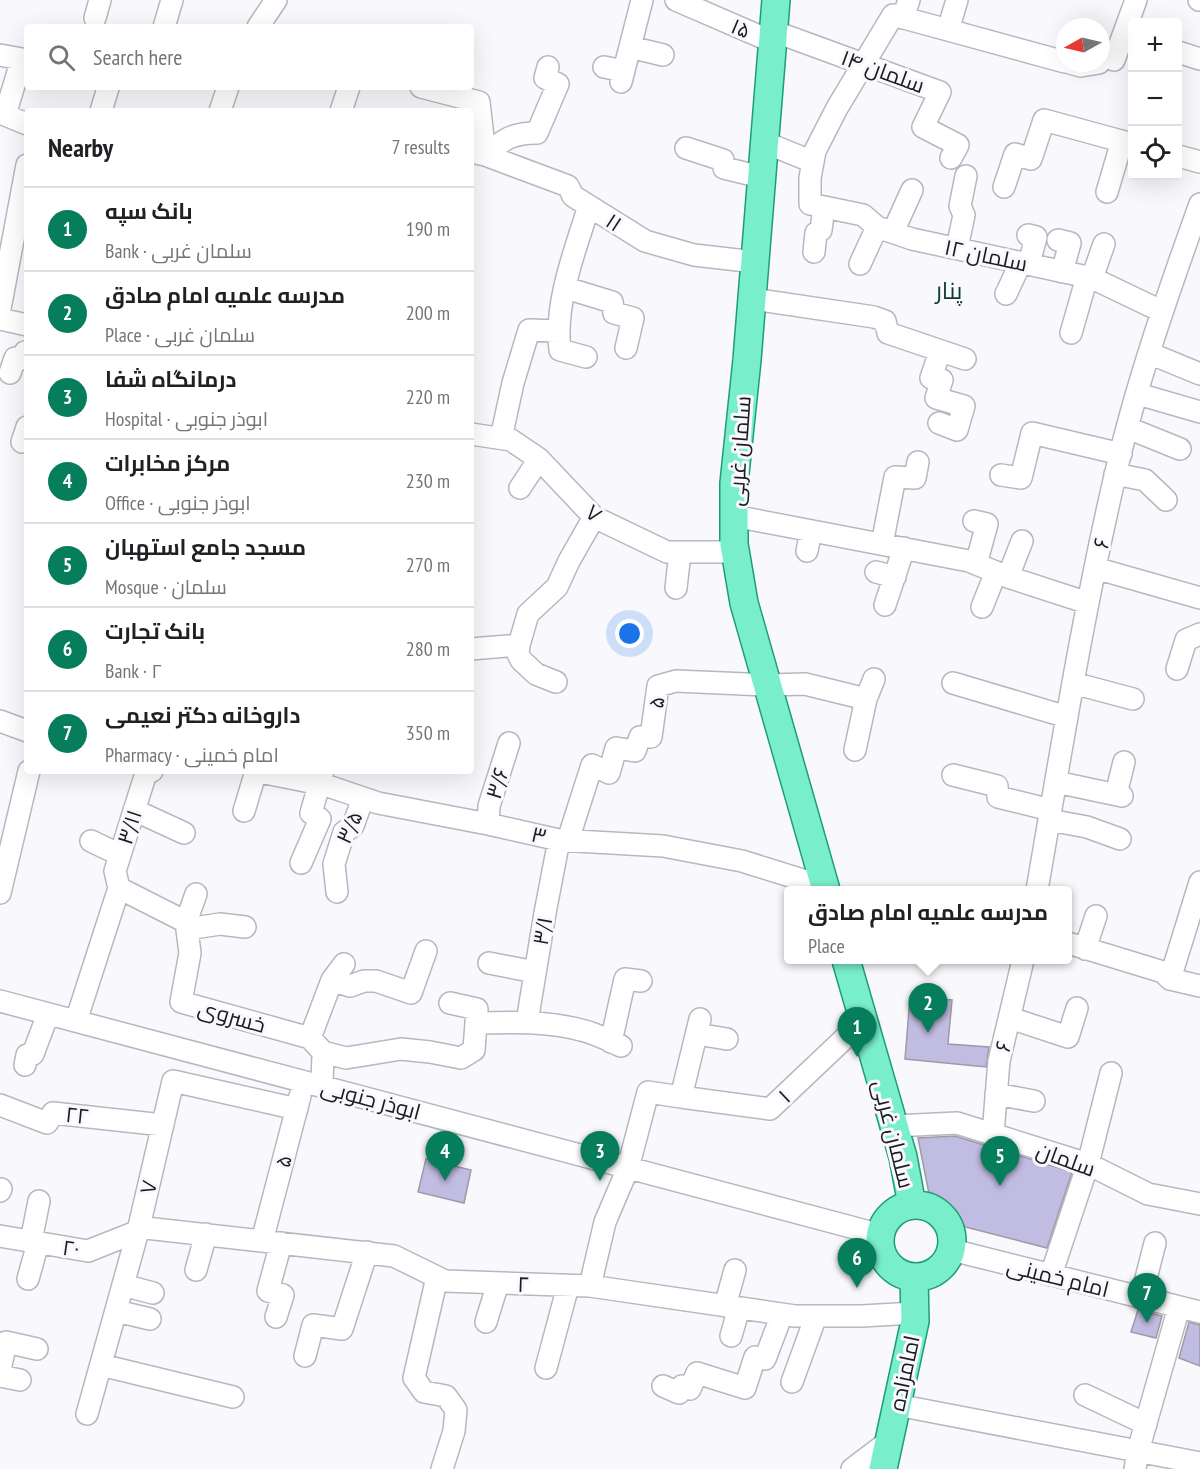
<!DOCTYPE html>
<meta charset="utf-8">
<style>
body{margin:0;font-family:"PT Sans Narrow",Cairo,sans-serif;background:#f6f6f6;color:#202124}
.controls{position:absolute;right:18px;top:18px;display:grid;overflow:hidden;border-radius:6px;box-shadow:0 6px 24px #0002}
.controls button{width:54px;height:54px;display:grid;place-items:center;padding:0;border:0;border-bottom:2px solid #e0e0e0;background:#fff;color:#202124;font:30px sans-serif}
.compass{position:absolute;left:1056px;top:18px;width:54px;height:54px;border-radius:50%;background:#fff;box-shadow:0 6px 24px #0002;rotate:262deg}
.you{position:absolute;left:630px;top:634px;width:21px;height:21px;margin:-15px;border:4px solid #fff;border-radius:50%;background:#1a73e8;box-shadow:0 0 0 9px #1a73e833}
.badge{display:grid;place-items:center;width:39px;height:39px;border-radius:50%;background:#077e5b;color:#fff;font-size:20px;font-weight:700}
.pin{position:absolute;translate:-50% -50px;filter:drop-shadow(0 2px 3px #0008)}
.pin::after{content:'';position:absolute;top:32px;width:21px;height:18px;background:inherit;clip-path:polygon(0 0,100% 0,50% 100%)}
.popup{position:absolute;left:784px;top:886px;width:288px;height:78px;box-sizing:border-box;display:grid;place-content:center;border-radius:6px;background:#fff;filter:drop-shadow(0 2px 4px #0005);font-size:20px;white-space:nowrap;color:#757577}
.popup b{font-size:22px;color:#202124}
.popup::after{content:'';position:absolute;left:50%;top:100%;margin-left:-12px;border:12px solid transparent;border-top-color:#fff}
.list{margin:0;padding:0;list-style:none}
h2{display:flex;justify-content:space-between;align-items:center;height:78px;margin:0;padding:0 24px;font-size:26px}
h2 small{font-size:20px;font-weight:400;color:#757577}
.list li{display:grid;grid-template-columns:39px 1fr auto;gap:18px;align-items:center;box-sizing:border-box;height:84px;padding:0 24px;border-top:2px solid #e0e0e0}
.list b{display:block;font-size:22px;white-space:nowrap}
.list p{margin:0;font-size:20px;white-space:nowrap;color:#757577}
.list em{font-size:20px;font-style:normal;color:#757577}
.icon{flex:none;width:33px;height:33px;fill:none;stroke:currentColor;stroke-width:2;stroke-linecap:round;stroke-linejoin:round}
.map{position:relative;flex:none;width:1200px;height:1469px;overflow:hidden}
.search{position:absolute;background:#fff;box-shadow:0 6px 24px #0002;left:24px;top:24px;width:450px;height:66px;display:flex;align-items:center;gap:15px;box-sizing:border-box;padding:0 21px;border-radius:6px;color:#757577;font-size:22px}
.panel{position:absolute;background:#fff;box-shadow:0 6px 24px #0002;left:24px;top:108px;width:450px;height:666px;border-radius:6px}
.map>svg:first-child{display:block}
</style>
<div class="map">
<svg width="1200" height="1469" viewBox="0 0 1200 1469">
<rect width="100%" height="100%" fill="#f9f9fd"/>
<path fill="#c1bce1" stroke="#9d9ba6" stroke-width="1.5" d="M 910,997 L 952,1000 L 948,1044 L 989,1047 L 986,1067 L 905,1059 Z
M 955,1136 L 1072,1172 L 1047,1248 L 954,1224 L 931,1204 L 918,1138 Z
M 426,1159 L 471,1170 L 464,1203 L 418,1192 Z
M 1138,1310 L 1162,1316 L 1156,1338 L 1131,1332 Z
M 1189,1322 L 1200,1325 L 1200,1366 L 1179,1358 Z"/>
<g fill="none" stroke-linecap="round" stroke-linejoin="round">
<defs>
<path id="minor" d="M 676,0 L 773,42
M 1199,0 L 1200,0
M 95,18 L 100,0
M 903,18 L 909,0
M 164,27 L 172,0
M 258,27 L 276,0
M 948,30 L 957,0
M 773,31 L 940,92 L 923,127 L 958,145 L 951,158
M 630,47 L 663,55
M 1178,52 L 1200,59
M 0,55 L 22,59 L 5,115 L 27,124
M 1114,60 L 1136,0
M 1065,62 L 893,15 L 837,108 L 815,151 L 810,178 L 810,204 L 863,215 L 877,227 L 912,239 L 1092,278 L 1161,311
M 1070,63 L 1081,66 L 1099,63
M 604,67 L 624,71
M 621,82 L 642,0
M 421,87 L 479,102 L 485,155
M 101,111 L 108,88
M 220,111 L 228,87
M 341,111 L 349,87
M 764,142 L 813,162
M 686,148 L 723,160 L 724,168 L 761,177
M 471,152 L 485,155 L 568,186 L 573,196 L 645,241 L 694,255 L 755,262
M 485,155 C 504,139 512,133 537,133 L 558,84 L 545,78 L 548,67
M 1178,156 L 1200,162
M 1004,187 L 1015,154 L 1031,159 L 1044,120 L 1132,144
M 1107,192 L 1122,141
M 893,232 L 912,190
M 1028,235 L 1036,237 L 1029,264
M 1058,240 L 1070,243 L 1062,272
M 957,248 L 964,215 L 960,206 L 966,176
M 814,252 L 816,233 L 821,230 L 824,207
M 860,264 L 877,227
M 1092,278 L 1104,244
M 566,288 L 612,302 L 614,313 L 633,318 L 626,348
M 1006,294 L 1021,262
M 752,299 L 874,317 L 885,321 L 888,333 L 965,359
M 0,309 L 27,165
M 0,319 L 27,325
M 1071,333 L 1087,277
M 1149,353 L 1200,374
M 586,357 L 560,350 C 554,304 575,250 589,206
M 10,373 L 15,358 L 23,359 L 25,352 L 27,353
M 1138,394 L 1200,412
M 939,423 L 957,430 L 964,406 L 936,398 L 942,380 L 931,378 L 940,351
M 1128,428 L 1180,449
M 471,434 L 511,440 L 539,459 L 594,517 L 667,552 L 736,552
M 501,438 L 513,383 L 529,330 L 558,331
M 22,442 L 27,427
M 1115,474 L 1145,480 L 1166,500
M 1001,475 L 1021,478 L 1032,433 L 1121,454
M 520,488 L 539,459
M 734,516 L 969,561 L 1008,577 L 1088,603
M 974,521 L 987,524 L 976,564
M 882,544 L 895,477 L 915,478 L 918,462
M 807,551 L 811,531
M 1095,568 L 1200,598
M 876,572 L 895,577
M 1008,577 L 1022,541
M 676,588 L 680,552
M 885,605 L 904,548
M 982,607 L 996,572
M 471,649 L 519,645
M 1177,669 L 1186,640 L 1200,634
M 556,682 L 536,674 L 521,660 L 518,654 L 519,645 L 528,614 L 557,587 L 569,561 L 594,517
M 953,683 L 1067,717
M 1073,683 L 1133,699
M 0,721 L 27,731
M 855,750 L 866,699 L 874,679
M 255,771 L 325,785 L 378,803 L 488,824 L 559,840 L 663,846 L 742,861 L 825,887
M 953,775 L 997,786 L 998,797 L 1051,810
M 1056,782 L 1122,796
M 1116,794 L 1124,762
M 134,810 L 184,833
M 244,811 L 256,771
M 1049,820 L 1087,827 L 1120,839
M 488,824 L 489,806 L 509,743
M 568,840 L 592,765 L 609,773 L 616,748 L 635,751 L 640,737 L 651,737 L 658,686 L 676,681 L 767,685 L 805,684 L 866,699
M 91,841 L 120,855
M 301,863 L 320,819 L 311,813 L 323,771
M 119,888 L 186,922 L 190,953 L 181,1002 L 310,1038 L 323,1052 L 322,1086
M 119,888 L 115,871 L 146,773 L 152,771
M 1037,890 C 1061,752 1083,613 1115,476 C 1136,384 1168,293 1200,204
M 337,892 L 334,864 L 344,832 L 353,826 L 363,798
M 0,893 L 29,771
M 186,922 L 196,894
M 187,929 L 220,924 L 245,927
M 1068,943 L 1163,972 L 1170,979
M 1085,949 L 1096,916
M 489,963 L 535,972
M 1170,979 L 1200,882
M 1170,979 L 1200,986
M 332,980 L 350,986 L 364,981 L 376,981 L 411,993 L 426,951
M 0,1001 L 881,1235
M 1010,1018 L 1068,1037 L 1077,1008
M 76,1021 L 119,888
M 527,1022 L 545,913 L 559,840
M 477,1023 C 513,1022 547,1021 581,1030 C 595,1033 608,1040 621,1046
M 697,1034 L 727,1039
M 310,1038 L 332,980 L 344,964
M 611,1042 L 625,979 L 641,981
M 323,1052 L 346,1058 L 401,1049 L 430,1052 L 461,1058 L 474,1050 L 477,1009 L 450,1003
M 25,1065 L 27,1055 L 33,1054 L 48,1014
M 996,1094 L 1034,1101
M 681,1097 L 770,1109 L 864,1020
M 0,1105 L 47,1123 L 53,1113 L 163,1125
M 894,1126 L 957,1123 L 1088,1164 L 1148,1194 L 1200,1204
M 993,1134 L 999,1061 L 1023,960
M 0,1191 L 1,1189
M 0,1236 L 88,1251 L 146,1228 L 394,1256 L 445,1281 L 590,1286 L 795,1316 L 862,1316 L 915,1313
M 31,1241 L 39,1201
M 262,1241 L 300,1096
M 952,1250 L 1200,1312
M 196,1270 L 206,1234
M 1051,1275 L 1088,1164 L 1111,1073
M 437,1277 L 414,1378 L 424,1392 L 446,1396 L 456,1410 L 454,1431 L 442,1469
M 28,1279 L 38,1243
M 123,1285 L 153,1293
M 590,1286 L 605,1222 L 628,1168 L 648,1092 L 681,1097 L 700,1019
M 1141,1298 L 1155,1243
M 725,1306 L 735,1270
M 116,1311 L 150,1319
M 276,1317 L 283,1295 L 268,1291 L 281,1243
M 486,1322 L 498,1283
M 731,1336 L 739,1308
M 305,1356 L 313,1325 L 342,1329 L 367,1252
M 101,1365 L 233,1397
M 546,1368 L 568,1286
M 0,1370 L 6,1342 L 37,1349
M 0,1376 L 20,1380
M 792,1382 L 816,1316
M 663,1386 L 679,1393 L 682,1386 L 690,1389 L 697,1373 L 745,1388 L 755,1357 L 765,1359 L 782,1314
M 1085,1395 L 1146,1424
M 897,1405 L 1200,1463
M 87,1414 L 138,1231 L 173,1081 L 297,1109
M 852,1469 L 889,1441
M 1135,1469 L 1138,1451 L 1179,1307"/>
<path id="major" d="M 776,0 L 747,360 L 734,483 L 734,544 L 744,603 L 826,890
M 846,960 L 903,1157 L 912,1205
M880 1241a36 36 0 1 1 72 0a36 36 0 1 1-72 0Z
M 883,1469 L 915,1321 L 914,1277"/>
</defs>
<use href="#minor" stroke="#b8b7c1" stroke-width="24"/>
<use href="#major" stroke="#1d9d78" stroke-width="30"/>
<use href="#minor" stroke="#fff" stroke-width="21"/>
<use href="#major" stroke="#78eecb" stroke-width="27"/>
</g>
<g text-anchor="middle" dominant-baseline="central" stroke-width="6" stroke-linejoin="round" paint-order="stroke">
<g font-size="22" fill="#1c1b1f" stroke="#f9f9fd">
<text transform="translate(741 28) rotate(23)">۱۵</text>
<text transform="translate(883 71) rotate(20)">سلمان ۱۴</text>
<text transform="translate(614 222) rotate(33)">۱۱</text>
<text transform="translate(986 255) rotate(12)">سلمان ۱۲</text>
<text transform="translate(739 451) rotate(-86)">سلمان غربی</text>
<text transform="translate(594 513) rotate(38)">۷</text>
<text transform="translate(1101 543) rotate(-78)">۶</text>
<text transform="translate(656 702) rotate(-79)">۵</text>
<text transform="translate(497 783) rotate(-73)">۳/۶</text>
<text transform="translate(129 827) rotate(-72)">۳/۱۱</text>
<text transform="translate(349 827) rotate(-65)">۳/۵</text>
<text transform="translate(539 835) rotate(13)">۳</text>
<text transform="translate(542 931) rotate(-80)">۳/۱</text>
<text transform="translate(232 1016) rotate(16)">خسروی</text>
<text transform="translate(1003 1046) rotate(-75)">۶</text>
<text transform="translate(784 1096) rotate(-43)">۱</text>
<text transform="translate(371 1099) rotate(15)">ابوذر جنوبی</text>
<text transform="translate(77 1115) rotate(6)">۲۲</text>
<text transform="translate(894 1134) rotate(76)">سلمان غربی</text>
<text transform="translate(1066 1159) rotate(20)">سلمان</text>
<text transform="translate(283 1161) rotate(-76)">۵</text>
<text transform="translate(148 1187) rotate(-77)">۷</text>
<text transform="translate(71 1248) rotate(8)">۲۰</text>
<text transform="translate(1058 1277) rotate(14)">امام خمینی</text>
<text transform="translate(523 1284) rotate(2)">۲</text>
<text transform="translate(904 1373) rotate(-78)">امامزاده</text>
</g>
<g font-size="24" fill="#0c3e2d" stroke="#f9f9fd">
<text x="949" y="290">پنار</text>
</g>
</g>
</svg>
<div class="controls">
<button>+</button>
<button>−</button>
<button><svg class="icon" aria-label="locate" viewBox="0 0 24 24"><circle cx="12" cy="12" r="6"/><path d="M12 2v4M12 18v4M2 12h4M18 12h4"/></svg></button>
</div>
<svg class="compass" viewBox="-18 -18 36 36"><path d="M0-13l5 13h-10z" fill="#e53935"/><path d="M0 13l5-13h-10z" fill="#757577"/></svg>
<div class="you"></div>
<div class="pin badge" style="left:857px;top:1057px">1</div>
<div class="pin badge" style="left:928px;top:1033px">2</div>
<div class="popup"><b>مدرسه علمیه امام صادق</b>Place</div>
<div class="pin badge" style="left:600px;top:1181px">3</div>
<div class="pin badge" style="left:445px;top:1181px">4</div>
<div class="pin badge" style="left:1000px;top:1186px">5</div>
<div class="pin badge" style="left:857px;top:1288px">6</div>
<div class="pin badge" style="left:1147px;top:1323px">7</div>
<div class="search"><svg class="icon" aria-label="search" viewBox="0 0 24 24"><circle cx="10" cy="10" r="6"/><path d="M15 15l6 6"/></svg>Search here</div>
<section class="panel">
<h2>Nearby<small>7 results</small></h2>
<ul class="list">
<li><span class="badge">1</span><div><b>بانک سپه</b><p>Bank · سلمان غربی</p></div><em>190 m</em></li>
<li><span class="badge">2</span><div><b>مدرسه علمیه امام صادق</b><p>Place · سلمان غربی</p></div><em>200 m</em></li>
<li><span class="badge">3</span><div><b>درمانگاه شفا</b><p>Hospital · ابوذر جنوبی</p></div><em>220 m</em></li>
<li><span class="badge">4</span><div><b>مرکز مخابرات</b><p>Office · ابوذر جنوبی</p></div><em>230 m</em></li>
<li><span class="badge">5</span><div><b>مسجد جامع استهبان</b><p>Mosque · سلمان</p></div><em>270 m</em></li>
<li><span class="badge">6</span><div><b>بانک تجارت</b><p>Bank · ۲</p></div><em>280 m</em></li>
<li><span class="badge">7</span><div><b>داروخانه دکتر نعیمی</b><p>Pharmacy · امام خمینی</p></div><em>350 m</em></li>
</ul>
</section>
</div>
